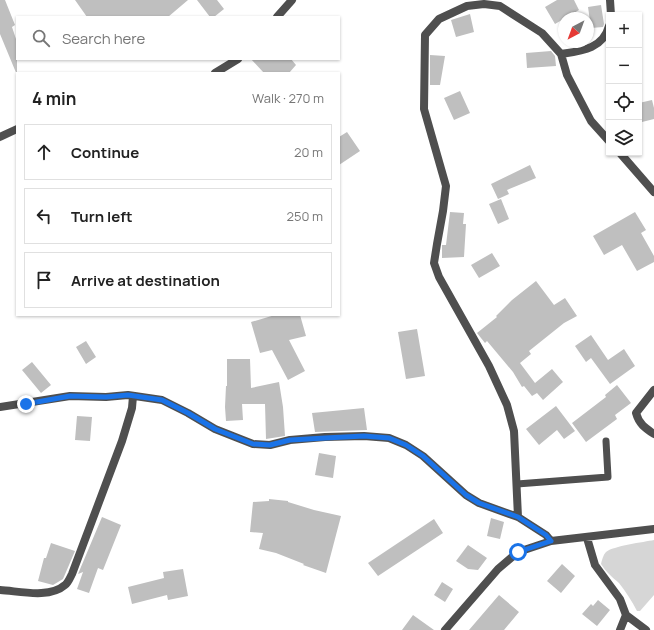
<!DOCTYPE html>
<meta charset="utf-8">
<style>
body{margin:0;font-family:Manrope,sans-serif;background:#f2f2f2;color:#222}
.controls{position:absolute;right:12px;top:12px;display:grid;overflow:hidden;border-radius:0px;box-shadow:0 1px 3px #0004}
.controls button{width:36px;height:36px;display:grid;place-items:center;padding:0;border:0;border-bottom:1px solid #e0e0e0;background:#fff;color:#222;font:20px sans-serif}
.compass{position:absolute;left:558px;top:12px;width:36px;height:36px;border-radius:50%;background:#fff;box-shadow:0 1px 3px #0004;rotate:221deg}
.stop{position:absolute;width:12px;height:12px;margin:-9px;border:3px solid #1a73e8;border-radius:50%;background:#fff}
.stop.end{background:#1a73e8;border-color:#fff;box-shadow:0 1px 4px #0008}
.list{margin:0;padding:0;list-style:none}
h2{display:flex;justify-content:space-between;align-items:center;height:52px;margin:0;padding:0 16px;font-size:17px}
h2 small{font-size:13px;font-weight:400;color:#767676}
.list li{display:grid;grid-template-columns:26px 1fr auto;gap:12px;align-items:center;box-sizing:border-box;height:56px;margin:0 8px 8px;padding:0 8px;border:1px solid #e0e0e0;border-radius:0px}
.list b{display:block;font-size:15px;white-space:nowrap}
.list em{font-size:13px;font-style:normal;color:#767676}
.icon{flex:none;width:22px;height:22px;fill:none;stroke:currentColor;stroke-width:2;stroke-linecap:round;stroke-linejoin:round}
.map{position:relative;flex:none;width:654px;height:630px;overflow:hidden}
.search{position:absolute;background:#fff;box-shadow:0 1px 3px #0004;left:16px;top:16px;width:324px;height:44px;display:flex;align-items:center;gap:10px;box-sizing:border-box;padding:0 14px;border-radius:0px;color:#767676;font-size:15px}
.panel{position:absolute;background:#fff;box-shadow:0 1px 3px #0004;left:16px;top:72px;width:324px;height:244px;border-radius:0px}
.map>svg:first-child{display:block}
</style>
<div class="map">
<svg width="654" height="630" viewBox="0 0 654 630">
<rect width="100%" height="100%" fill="#fff"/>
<path fill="#d6d6d6" d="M 654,540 L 654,595 L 640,611 L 637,611 C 632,601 626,592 619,583 C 612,577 606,572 601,564 C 602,560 603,555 606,552 C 613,546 644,542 654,540 Z"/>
<path fill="#bfbfbf" d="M 0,0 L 5,0 L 15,25 L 12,27 L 17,42 L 17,75 L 0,34 Z
M 75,0 L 188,0 L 168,17 L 87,17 Z
M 197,0 L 217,0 L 224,9 L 214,17 L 210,17 Z
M 557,0 L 574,0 L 579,10 L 555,24 L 545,7 Z
M 601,5 L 604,24 L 603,27 L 591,28 L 588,7 Z
M 470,14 L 474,32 L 456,37 L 451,20 Z
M 551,51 L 555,56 L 556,66 L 527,68 L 526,53 Z
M 430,55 L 445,56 L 440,85 L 430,85 Z
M 251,59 L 291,59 L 296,65 L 289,73 L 264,73 Z
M 460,91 L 470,113 L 454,120 L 444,98 Z
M 652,100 L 654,108 L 654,119 L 642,122 L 639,109 L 639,103 Z
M 347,132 L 360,151 L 339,165 L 339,137 Z
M 530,165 L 536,178 L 507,190 L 509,194 L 498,199 L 491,184 Z
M 501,199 L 509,219 L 498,224 L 489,204 Z
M 450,212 L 464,213 L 463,224 L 466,224 L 464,257 L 442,258 L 442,245 L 446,245 Z
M 635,212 L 646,230 L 641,233 L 654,256 L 654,262 L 637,271 L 622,245 L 604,255 L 593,236 Z
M 492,253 L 500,266 L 479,278 L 471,265 Z
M 536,281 L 554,305 L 565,298 L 577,316 L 564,323 L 529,351 L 531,354 L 520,363 L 535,383 L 552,369 L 563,382 L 543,400 L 537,393 L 532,396 L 524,386 L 522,387 L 513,372 L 487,341 L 485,343 L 477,333 L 497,317 L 496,316 L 512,300 Z
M 275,315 L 300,315 L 306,336 L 289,340 L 305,371 L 288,380 L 272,350 L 260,353 L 251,322 Z
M 417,329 L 425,376 L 406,379 L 398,332 Z
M 591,335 L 608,360 L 624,349 L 635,366 L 610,384 L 591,358 L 586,362 L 575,346 Z
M 86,341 L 96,357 L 86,364 L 76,347 Z
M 227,359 L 250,359 L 251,388 L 279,382 L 283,407 L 285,436 L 266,439 L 265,404 L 242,404 L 243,420 L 226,421 L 225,407 L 226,386 L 227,386 Z
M 32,362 L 51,385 L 41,393 L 22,370 Z
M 617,385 L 631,403 L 615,415 L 617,419 L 586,442 L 572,423 L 606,397 L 605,395 Z
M 556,406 L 575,431 L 564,439 L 557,430 L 539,445 L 526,429 Z
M 364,408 L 367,430 L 315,432 L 312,413 Z
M 77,416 L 92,417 L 90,441 L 75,440 Z
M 319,453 L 336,456 L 333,478 L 315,475 Z
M 269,499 L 288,501 L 288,502 L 314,510 L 341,516 L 326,573 L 303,565 L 304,564 L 276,553 L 259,549 L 263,533 L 250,532 L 253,502 L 269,501 Z
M 102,517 L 121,525 L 103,570 L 98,568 L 89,593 L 77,589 L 83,572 L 78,574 Z
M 491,518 L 504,522 L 500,539 L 487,536 Z
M 434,519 L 443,533 L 378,576 L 368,563 Z
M 51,543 L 75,551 L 63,579 L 53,585 L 38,581 L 44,558 L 46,558 Z
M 468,545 L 487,558 L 478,570 L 468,569 L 456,561 Z
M 562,564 L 575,576 L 561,593 L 547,581 Z
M 183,569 L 188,596 L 168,600 L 167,595 L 132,604 L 128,587 L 164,578 L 163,572 Z
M 442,582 L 453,589 L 445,602 L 434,595 Z
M 499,595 L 519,612 L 504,630 L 469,630 Z
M 598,600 L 610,610 L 597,626 L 582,614 L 591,604 L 593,606 Z
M 413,615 L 434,630 L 402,630 Z"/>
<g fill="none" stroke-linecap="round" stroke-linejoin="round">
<path stroke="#4f4f4f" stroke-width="7" d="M 517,484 L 608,477 L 606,441"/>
<path stroke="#4f4f4f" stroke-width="8" d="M 610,0 L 611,15
M 609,26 C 603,49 581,51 561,54 L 567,75 L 591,121 L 609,141
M 620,153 L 654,192
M 654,390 L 636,413 C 639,424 645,428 654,434
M 0,407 L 70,396 L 106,397 L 128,395 L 162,400 L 188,413 L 215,429 L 253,444 L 270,445 L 290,440 L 325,437 L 364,436 L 389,438 L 406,445 L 423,456 L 466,495 L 479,503 L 518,517 L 546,535 L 551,541
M 518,517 L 514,431 L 507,405 L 489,366 L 439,277 L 434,263 L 437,244 L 443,211 L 446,186 L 424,109 L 425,35 L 439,19 L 467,6 L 484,4 L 500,6 L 542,33 L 561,54
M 587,538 L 595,565 L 620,599 L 626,615 L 620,630
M 0,590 C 19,591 49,599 65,585 C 68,583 70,578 72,574 L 122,441 L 132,408 L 133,396
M 626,615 L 646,630
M 445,630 L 498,569 L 518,552 L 551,541 L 654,529"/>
<path stroke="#4f4f4f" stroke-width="8" d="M 277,17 L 292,0
M 215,73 L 238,59
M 0,137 L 17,129"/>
</g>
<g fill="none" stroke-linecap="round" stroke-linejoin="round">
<path stroke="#1a73e8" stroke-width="5" d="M 26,404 L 70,396 L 106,397 L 128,395 L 162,400 L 188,413 L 215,429 L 253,444 L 270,445 L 290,440 L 325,438 L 364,436 L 389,438 L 406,445 L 423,456 L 466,495 L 479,503 L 518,517 L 546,535 L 551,541 L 518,552"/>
</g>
</svg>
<div class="controls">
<button>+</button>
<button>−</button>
<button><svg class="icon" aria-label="locate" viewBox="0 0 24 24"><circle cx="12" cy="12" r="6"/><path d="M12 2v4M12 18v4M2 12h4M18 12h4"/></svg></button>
<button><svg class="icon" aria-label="layers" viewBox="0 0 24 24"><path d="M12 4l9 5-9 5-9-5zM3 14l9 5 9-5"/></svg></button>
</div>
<svg class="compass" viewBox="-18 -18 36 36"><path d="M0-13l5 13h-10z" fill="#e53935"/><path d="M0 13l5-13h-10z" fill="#767676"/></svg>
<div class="stop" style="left:518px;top:552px"></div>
<div class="stop end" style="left:26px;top:404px"></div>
<div class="search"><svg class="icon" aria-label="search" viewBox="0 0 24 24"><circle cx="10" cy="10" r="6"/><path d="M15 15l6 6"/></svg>Search here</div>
<section class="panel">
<h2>4 min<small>Walk · 270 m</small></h2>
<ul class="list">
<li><svg class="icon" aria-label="ahead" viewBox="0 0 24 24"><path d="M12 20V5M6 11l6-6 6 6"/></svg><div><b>Continue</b></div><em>20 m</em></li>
<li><svg class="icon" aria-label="left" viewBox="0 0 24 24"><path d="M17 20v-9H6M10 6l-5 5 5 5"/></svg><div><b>Turn left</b></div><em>250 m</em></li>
<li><svg class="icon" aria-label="arrive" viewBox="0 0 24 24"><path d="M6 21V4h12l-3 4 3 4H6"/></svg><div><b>Arrive at destination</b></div></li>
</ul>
</section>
</div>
